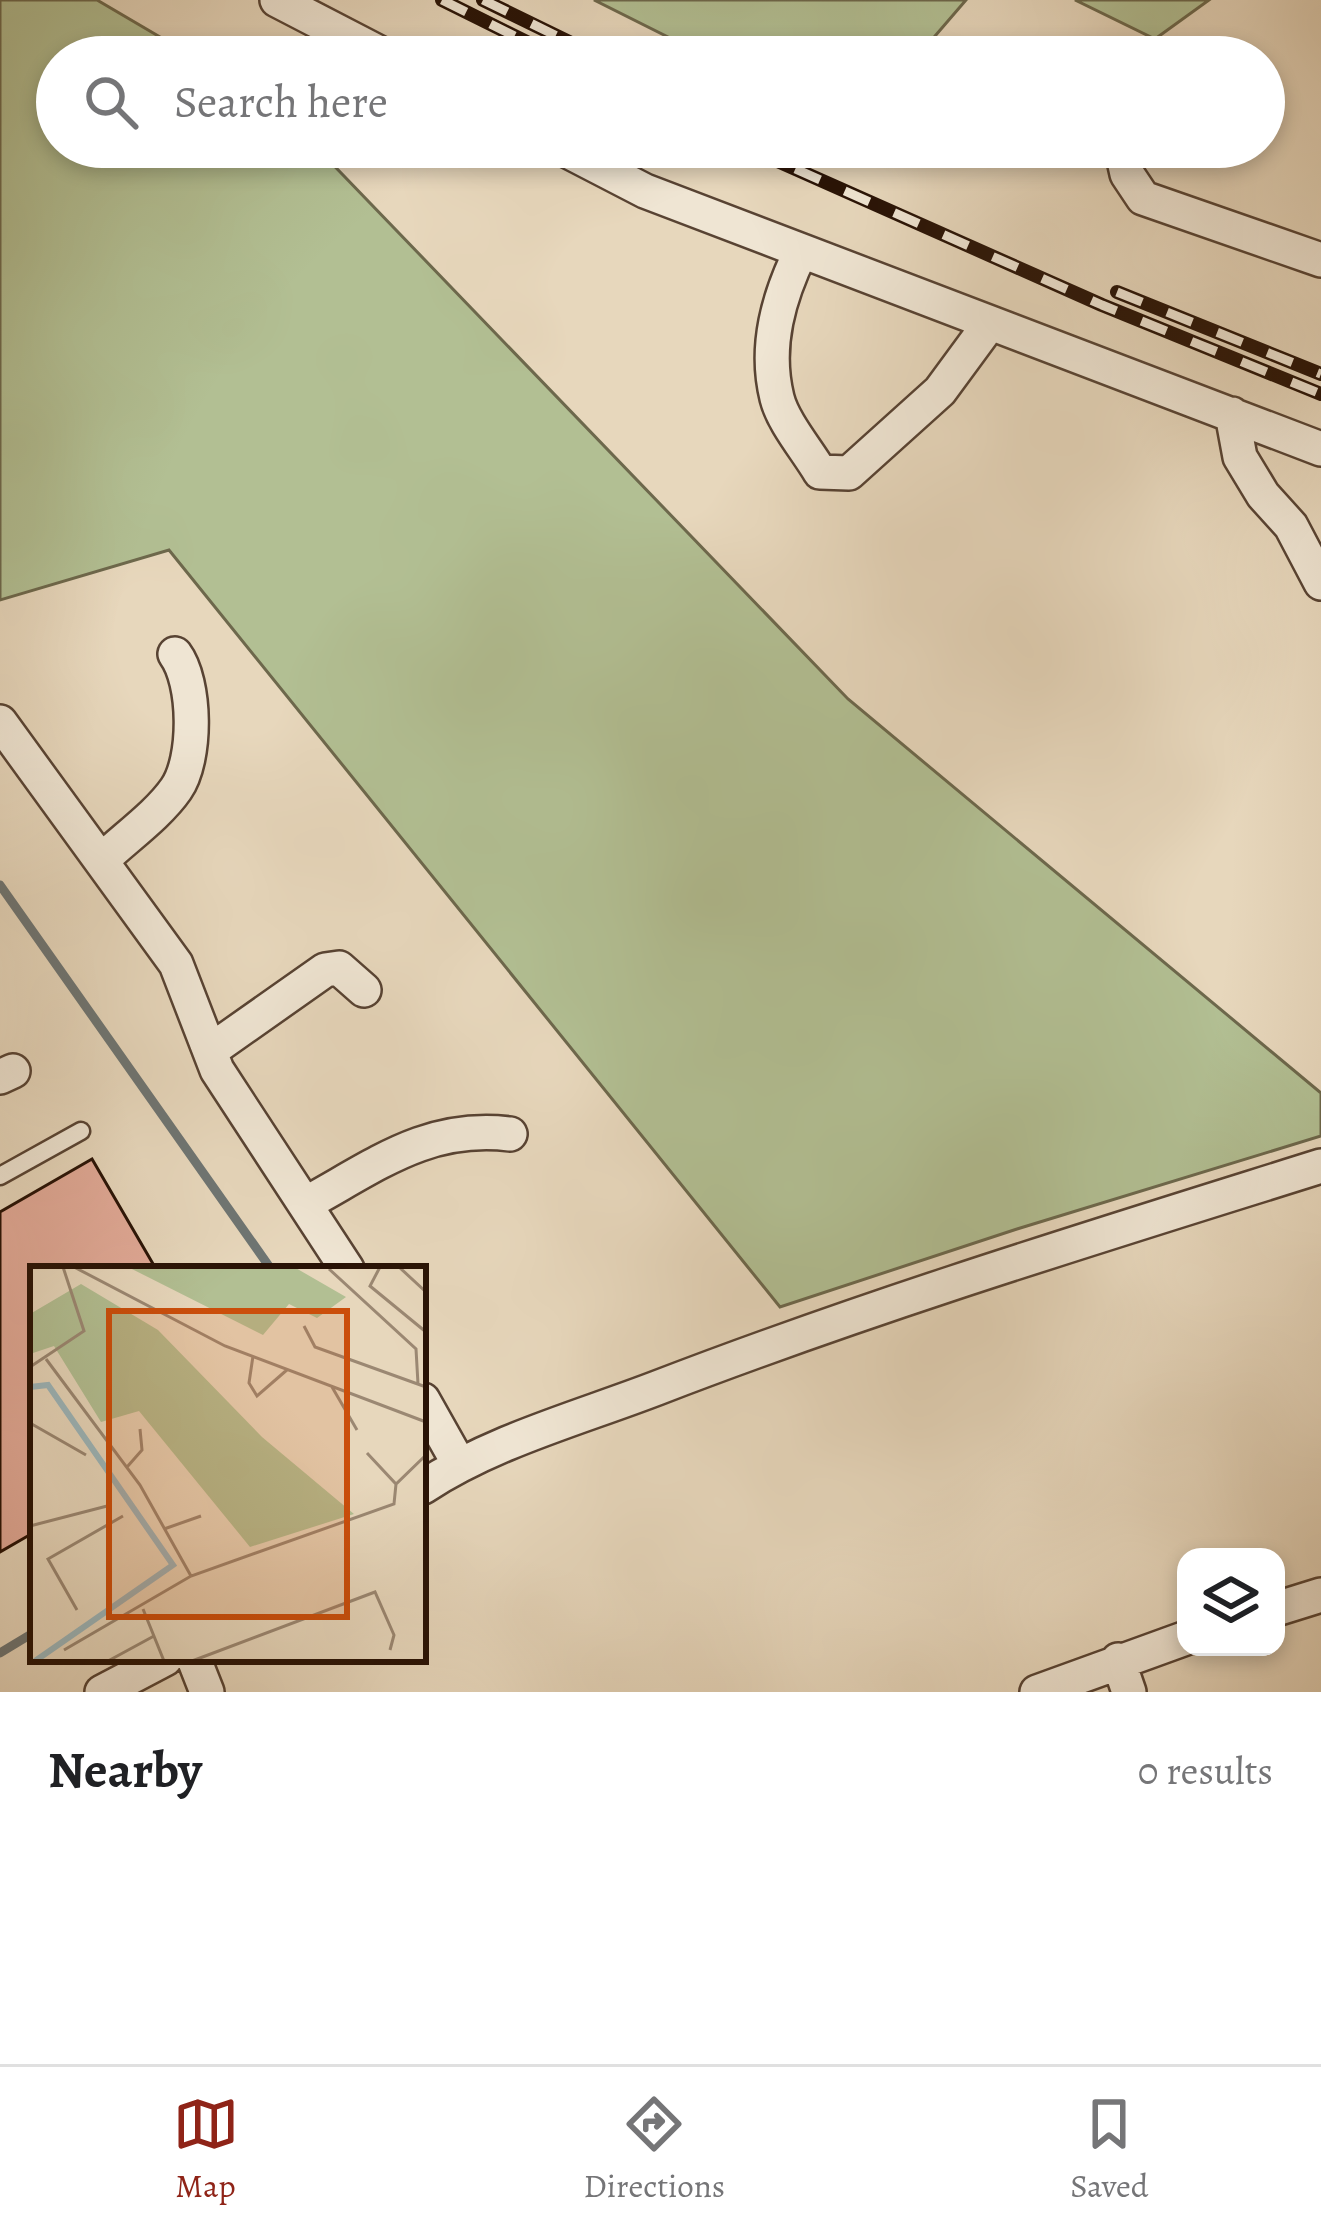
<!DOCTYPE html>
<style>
body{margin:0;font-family:Alegreya,serif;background:#f2f2f2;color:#202124}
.controls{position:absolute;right:36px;bottom:36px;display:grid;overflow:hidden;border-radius:24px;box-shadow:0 6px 18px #0003}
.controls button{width:108px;height:108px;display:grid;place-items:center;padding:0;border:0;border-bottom:3px solid #e0e0e0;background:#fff;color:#202124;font:60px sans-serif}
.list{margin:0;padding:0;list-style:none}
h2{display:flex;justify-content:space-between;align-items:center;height:156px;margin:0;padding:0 48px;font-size:51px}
h2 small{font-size:39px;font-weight:400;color:#757577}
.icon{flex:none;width:66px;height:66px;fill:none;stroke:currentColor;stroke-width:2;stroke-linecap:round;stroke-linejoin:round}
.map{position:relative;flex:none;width:1321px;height:1692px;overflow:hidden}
.search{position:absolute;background:#fff;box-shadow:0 6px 18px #0003;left:36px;right:36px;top:36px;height:132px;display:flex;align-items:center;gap:30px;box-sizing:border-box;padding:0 42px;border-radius:66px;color:#757577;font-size:45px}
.sheet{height:372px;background:#fff}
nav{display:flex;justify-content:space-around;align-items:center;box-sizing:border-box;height:168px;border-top:3px solid #e0e0e0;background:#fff;font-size:33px;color:#757577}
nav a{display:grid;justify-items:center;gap:6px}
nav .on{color:#8f2418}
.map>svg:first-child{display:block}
</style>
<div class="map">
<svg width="1321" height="1692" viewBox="0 0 1321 1692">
<rect width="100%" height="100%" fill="#e7d7bc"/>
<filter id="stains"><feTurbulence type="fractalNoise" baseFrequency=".00167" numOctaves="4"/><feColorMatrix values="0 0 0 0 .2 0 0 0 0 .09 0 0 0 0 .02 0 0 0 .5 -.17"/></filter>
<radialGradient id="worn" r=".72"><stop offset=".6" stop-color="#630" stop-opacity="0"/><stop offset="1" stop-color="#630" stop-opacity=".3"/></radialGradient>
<path fill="#b2bf93" stroke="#6d684c" stroke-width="3" d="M 0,0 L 97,0 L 194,57 L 57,57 L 57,147 L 316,147 L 848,699 L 1321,1093 L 1321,1136 L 1017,1229 L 780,1307 L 169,550 L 0,600 Z
M 594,0 L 966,0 L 917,57 L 708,57 Z
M 1075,0 L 1209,0 L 1155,39 Z"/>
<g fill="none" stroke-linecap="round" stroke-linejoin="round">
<path stroke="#6e7573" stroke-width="9" d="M 0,885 L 271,1269
M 0,1653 L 33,1633"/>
</g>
<path fill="#e2aa98" stroke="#281205" stroke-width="3" d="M 92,1159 L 156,1269 L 33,1269 L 33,1533 L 0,1552 L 0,1212 Z"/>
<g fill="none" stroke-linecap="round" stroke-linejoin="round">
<defs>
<path id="service" d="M 0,1176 L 81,1131"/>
<path id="minor" d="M 277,0 L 387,57
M 560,147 L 645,191 L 1321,449
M 1121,147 L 1127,174 L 1143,198 L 1321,260
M 801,251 C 779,296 764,346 777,398 C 783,422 807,450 820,472 L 849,473 L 940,391 L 990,323
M 1232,414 L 1240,457 L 1263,495 L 1291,526 L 1321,583
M 0,722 L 176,964 L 217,1070 L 347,1269
M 102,860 C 125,838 158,815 176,789 C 197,759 196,682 175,654
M 210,1051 L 325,970 L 339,968 L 364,990
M 0,1077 L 13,1071
M 305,1204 C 375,1166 427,1124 510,1134
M 423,1400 L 459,1464
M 423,1487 C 493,1441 579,1418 657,1388 C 875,1304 1098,1236 1321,1166
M 1276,1609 L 1321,1595
M 194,1659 L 207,1692
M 1118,1660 L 1129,1692
M 102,1692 L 165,1659
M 1037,1692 L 1186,1638"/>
</defs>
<use href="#service" stroke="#584333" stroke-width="21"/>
<use href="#minor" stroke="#584333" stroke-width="38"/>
<use href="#service" stroke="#efe5d3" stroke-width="16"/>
<use href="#minor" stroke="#efe5d3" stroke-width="33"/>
<defs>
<path id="rail" d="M 442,0 L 557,57
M 483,0 L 600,57
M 746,147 L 1102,305 L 1321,394
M 1117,292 L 1321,374"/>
</defs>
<use href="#rail" stroke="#281205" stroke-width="14"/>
<use href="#rail" stroke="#efe5d3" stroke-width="9" stroke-dasharray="27" stroke-linecap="butt"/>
</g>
<g transform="translate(30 1266)">
<rect width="396" height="396" fill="#e7d7bc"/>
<path d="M 98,1 L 264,1 L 316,31 L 287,52 L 259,38 L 233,69 ZM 51,18 L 128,64 L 232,171 L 324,248 L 220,281 L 109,145 L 71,156 L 24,80 L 0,88 L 0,48 Z" fill="#b2bf93"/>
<path fill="none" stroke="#9cb7bc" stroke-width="6" d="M 0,121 L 18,119 L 143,299 L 5,395"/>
<path fill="none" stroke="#9b8873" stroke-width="3" d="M 44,1 L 195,80 L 396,156M 350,1 L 340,20 L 396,66M 369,1 L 396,26M 299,3 L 386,83 L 388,118M 274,60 L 285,81 L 396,121M 223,90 L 219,117 L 227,130 L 258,103M 16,93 L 110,219 L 161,310M 0,101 L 54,65 L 33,1M 302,121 L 327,164M 0,157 L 56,189M 337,187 L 366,218 L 396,189M 97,201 L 112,184 L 110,163M 0,260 L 81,239M 134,263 L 171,250M 113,343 L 134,395M 47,344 L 18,293 L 93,250M 34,384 L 161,310 L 364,238 L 366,218M 78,395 L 124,370M 162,395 L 345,326 L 364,369 L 360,384"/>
<path fill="#cb4e0b" fill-opacity="0.15" stroke="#cb4e0b" stroke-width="6" d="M 79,45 L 317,45 L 317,351 L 79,351 Z"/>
<rect width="396" height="396" fill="none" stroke="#281205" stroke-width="6"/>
</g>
<rect width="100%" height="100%" filter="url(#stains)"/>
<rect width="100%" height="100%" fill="url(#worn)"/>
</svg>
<div class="controls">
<button><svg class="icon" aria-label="layers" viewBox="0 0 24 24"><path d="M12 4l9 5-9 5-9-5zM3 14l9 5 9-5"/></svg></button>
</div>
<div class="search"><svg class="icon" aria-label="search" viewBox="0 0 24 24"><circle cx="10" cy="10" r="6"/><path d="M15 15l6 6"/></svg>Search here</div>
</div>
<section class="sheet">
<h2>Nearby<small>0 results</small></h2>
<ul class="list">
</ul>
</section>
<nav>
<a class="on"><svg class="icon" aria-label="map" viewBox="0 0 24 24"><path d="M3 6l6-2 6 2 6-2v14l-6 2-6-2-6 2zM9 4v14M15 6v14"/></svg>Map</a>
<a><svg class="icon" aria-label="directions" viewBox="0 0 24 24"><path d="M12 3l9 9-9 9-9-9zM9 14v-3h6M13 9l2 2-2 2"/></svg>Directions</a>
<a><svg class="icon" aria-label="saved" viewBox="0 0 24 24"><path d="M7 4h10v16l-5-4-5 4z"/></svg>Saved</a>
</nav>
